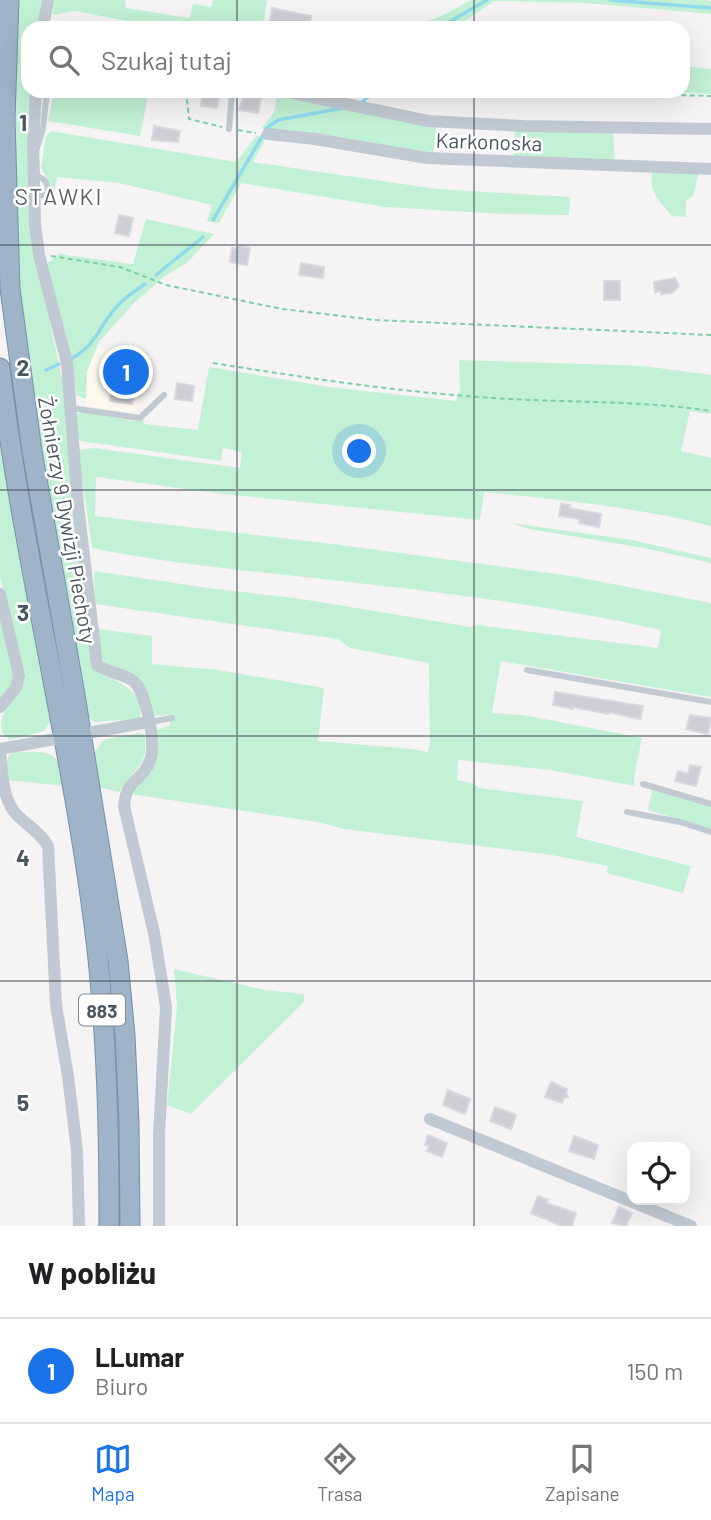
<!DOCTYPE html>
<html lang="pl">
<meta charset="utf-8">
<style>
body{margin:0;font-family:Barlow,sans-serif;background:#f6f6f6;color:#202124}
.controls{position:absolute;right:21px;bottom:21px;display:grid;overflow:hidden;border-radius:14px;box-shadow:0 7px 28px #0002}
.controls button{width:63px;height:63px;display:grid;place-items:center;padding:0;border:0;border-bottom:2px solid #e0e0e0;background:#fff;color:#202124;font:35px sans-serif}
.you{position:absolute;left:360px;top:452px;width:24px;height:24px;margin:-18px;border:5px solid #fff;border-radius:50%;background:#1a73e8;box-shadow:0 0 0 10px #1a73e833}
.badge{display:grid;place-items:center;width:46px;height:46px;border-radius:50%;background:#1a73e8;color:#fff;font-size:23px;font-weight:700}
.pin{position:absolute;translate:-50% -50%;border:4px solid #fff;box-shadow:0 2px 7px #0006}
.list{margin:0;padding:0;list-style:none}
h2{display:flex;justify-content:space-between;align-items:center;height:91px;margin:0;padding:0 28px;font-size:30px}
h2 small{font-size:23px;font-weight:400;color:#757577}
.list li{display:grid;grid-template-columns:46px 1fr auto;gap:21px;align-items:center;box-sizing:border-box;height:105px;padding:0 28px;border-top:2px solid #e0e0e0}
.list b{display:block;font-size:26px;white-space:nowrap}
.list p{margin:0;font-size:23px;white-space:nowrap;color:#757577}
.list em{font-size:23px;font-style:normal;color:#757577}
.icon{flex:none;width:38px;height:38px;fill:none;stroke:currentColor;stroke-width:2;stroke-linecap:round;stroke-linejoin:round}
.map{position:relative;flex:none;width:711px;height:1226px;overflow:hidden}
.search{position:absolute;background:#fff;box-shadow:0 7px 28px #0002;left:21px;right:21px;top:21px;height:77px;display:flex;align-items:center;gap:18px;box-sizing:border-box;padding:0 24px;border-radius:21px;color:#757577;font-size:26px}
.sheet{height:196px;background:#fff}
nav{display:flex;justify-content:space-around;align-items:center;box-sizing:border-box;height:98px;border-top:2px solid #e0e0e0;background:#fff;font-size:19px;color:#757577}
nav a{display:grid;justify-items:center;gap:4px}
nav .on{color:#1a73e8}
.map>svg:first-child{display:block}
</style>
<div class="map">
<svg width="711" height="1226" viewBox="0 0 711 1226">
<rect width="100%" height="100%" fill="#f5f3f3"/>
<path fill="#fdf9ef" d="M 98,348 L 151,356 L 135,412 L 86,406 L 87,371 Z"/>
<path fill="#c3f1d5" d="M 16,0 L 43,0 L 38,28 L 28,28 L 28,91 L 32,91 L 33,246 L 65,392 L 101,674 C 121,683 144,691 140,718 L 133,719 L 95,722 L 84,715 L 44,478 L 15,278 L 12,194 Z
M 52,0 L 125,0 L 126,8 L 189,18 L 193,4 L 211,7 L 213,0 L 267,0 L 263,28 L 164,28 L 75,11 L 53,15 Z
M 471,0 L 703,0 L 711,1 L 711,14 L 586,3 L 494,1 L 455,28 L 389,28 L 390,24 C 427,26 440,17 471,0 Z
M 683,66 L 711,69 L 711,94 L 663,91 L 683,91 Z
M 54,91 L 104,91 L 103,95 L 110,98 L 113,91 L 149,91 L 140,136 L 48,121 Z
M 277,94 L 436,126 L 433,155 L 261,129 L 274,112 Z
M 515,130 L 613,131 L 615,162 L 514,157 Z
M 51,131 L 236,162 L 256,136 L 266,138 L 253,162 L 437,189 L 570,197 L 569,215 L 503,214 L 385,207 L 241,183 L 219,223 L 207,221 L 212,205 L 119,183 L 57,177 L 55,189 L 52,189 L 41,167 L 46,136 Z
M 652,172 L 699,173 L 693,196 L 686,201 L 686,217 L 672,216 C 660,201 649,193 652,172 Z
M 146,219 L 214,234 L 187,263 L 165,276 L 133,304 L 99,342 L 87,371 L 86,399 L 76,395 L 65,331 L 45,265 L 59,254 L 133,264 Z
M 459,360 L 643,366 L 711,375 L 711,414 L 690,411 L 681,451 L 711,458 L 711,526 C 637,507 560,500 484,492 L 480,520 L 224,494 L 96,477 L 95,516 L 333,544 L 571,576 L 711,603 L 711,697 L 501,661 L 492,713 L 524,715 L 642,738 L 634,778 L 635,786 L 550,770 L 458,760 L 457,780 L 473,783 L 479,788 L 583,801 L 576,837 L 691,866 L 683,893 L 607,873 L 608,866 L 552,855 L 344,829 L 318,822 L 130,794 L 155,731 L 170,725 L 170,715 L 155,716 L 151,703 L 102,660 L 98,629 L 152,636 L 152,664 L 218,670 L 324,688 L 318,741 L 412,749 L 428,752 L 430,744 L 429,663 L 350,648 L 338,639 L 95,604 L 94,571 L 215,589 L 295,598 L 471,627 L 477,625 L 658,648 L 661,630 C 563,608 465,595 366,584 C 274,573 182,566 92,548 L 78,450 L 94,448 L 240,468 L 242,452 L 223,448 L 221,461 L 81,441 L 76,436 L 76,414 L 83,412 L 136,421 L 143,420 L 144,424 L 198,430 L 209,367 L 329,387 L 456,401 L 460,390 Z
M 0,434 L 52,718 L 44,731 L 10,740 L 2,733 L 1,721 L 6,708 L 21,692 L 25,673 L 0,577 Z
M 511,523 L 632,540 L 711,558 L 711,563 L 644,548 L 529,529 Z
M 0,610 L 15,680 L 0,702 Z
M 139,733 L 144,734 C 151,764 133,769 119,792 L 98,787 L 92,756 L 103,740 Z
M 40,752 C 61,754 60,768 64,786 L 7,780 C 4,746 11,753 40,752 Z
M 652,790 L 711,807 L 711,829 L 648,810 Z
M 174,969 L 265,990 L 304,994 L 304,1002 L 191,1114 L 167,1105 L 177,1007 Z"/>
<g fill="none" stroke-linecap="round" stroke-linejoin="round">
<path stroke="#90daee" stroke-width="3.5" d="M 610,0 L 711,8
M 439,28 L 487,0
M 361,103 L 376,91
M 213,220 L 267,128 L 278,120 L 343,108
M 156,275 L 203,237
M 72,358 C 98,344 100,323 119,304 C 126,296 137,290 145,284
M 46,370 L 59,364"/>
</g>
<path fill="#cdcfd5" stroke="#d7d9de" stroke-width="2" d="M 272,8 L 311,16 L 309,28 L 284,28 L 269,25 Z
M 203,91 L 220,91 L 217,108 L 201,106 Z
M 244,95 L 261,98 L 258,113 L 239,110 Z
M 154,126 L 180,131 L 178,142 L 152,140 Z
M 119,215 L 133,218 L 129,236 L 115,233 Z
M 237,245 L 250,248 L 247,265 L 230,262 L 232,248 L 237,249 Z
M 301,263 L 324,267 L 323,278 L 299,275 Z
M 675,278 L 679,286 L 672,293 L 661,294 L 661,291 L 655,292 L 654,282 Z
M 604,281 L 620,281 L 620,300 L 604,300 Z
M 115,356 L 141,360 L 132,404 L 110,401 Z
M 177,383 L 194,386 L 192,401 L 175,399 Z
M 561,504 L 570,505 L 569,508 L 601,514 L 599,527 L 579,523 L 580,519 L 559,516 Z
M 555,692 L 643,706 L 640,719 L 608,712 L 608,714 L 573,707 L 573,709 L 553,705 Z
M 690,715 L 711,718 L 708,734 L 686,729 Z
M 690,765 L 701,767 L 696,786 L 675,781 L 678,771 L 688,774 Z
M 551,1082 L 567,1089 L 566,1093 L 568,1097 L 564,1098 L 562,1103 L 545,1097 Z
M 448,1090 L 470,1099 L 465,1114 L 443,1105 Z
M 495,1107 L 516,1115 L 511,1129 L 490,1121 Z
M 428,1135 L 447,1143 L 442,1157 L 427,1151 L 429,1146 L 425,1145 Z
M 574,1136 L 598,1145 L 594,1159 L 569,1151 Z
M 538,1196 L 548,1200 L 546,1203 L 576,1213 L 572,1226 L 562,1226 L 531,1213 Z
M 619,1207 L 632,1213 L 626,1226 L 612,1223 Z"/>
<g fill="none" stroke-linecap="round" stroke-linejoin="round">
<defs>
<path id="trunk" d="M 9,0 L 5,119 L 10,289 L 32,451 L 74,689 L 118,961 L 125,1035 L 129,1122 L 130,1226
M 0,368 C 23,560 73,749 96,941 C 107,1036 109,1131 109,1226"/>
</defs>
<use href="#trunk" stroke="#7690ad" stroke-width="21"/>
<path stroke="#7ad0a6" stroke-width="2" stroke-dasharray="5 3.5" stroke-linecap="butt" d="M 186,91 L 189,119 L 222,127
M 537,91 L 711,96
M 238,130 L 256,133
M 51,256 L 120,267 L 166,285 L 282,309 L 375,320 L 711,335
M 213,363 C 306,378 399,392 493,398 C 566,403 639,400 711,411"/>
<path stroke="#c1cad2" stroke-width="6" d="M 229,129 L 232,91 L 229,91
M 37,148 L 43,128 L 47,91
M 34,197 L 48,194 C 48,184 46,179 37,176 L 37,172
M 71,408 L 140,418 L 164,395
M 527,670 L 711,702
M 150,722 L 172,718
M 643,784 L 711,804
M 627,812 L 680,822 L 711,832"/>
<path stroke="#c1cad2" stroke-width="12" d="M 43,28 L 48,0
M 36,91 L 33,143 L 35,224 L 39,255 L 67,363 L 78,506 L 97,665 C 108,673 121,673 132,680 C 146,689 157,746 150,761 C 142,783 126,778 124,806 L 154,933 L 166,1007 L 159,1135 L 159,1226
M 283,91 L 428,121 L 523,126 L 711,129
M 268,134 L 315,139 L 427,158 L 711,169
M 0,594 L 19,675 L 16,688 L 0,707
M 0,749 L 148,722
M 0,752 C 2,771 2,800 17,815 C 28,826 40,832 48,846 L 56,1005 L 68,1076 L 77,1151 L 79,1226
M 430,1119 L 691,1226"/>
<use href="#trunk" stroke="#9fb4c9" stroke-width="19"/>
</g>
<path fill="none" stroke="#4a5661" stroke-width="2" stroke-opacity="0.55" d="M 237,0 L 237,28M 474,0 L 474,28M 237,91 L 237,1226M 474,91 L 474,1226M 0,245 L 711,245M 0,490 L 711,490M 0,736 L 711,736M 0,981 L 711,981"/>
<g text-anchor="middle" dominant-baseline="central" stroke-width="5" stroke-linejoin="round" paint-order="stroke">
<rect fill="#fff" stroke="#808990" stroke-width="2" x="79" y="994.5" width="46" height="31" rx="5"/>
<g font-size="19" font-weight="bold" fill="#4a5661">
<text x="102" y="1010">883</text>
</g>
<g font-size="21" fill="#4a5661" stroke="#fff">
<text transform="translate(489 141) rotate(2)">Karkonoska</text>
<text transform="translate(68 520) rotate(80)">Żołnierzy 9 Dywizji Piechoty</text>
</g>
<g font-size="23" letter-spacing="2" fill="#5f6368" stroke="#fff">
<text x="59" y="196">STAWKI</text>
</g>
</g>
<g font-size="23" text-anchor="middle" font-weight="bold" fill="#4a5661" stroke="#fff" stroke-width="5" stroke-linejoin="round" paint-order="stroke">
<text x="23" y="131">1</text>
<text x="23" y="376">2</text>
<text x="23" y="621">3</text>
<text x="23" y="866">4</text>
<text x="23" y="1111">5</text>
</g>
</svg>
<div class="controls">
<button><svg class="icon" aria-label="locate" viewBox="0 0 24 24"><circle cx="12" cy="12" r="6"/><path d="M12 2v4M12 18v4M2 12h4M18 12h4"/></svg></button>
</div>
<div class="you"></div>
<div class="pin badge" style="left:126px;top:372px">1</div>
<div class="search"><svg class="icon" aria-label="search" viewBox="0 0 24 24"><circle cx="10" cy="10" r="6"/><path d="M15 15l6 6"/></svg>Szukaj tutaj</div>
</div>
<section class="sheet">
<h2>W pobliżu<small></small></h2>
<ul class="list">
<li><span class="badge">1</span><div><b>LLumar</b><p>Biuro</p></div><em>150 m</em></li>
</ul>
</section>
<nav>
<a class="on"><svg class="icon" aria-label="map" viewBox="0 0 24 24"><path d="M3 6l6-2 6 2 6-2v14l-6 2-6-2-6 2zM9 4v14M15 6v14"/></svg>Mapa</a>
<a><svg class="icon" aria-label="directions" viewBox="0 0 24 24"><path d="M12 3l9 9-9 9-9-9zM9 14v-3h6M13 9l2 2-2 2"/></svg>Trasa</a>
<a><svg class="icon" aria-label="saved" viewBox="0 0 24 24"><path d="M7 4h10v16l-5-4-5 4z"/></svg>Zapisane</a>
</nav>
